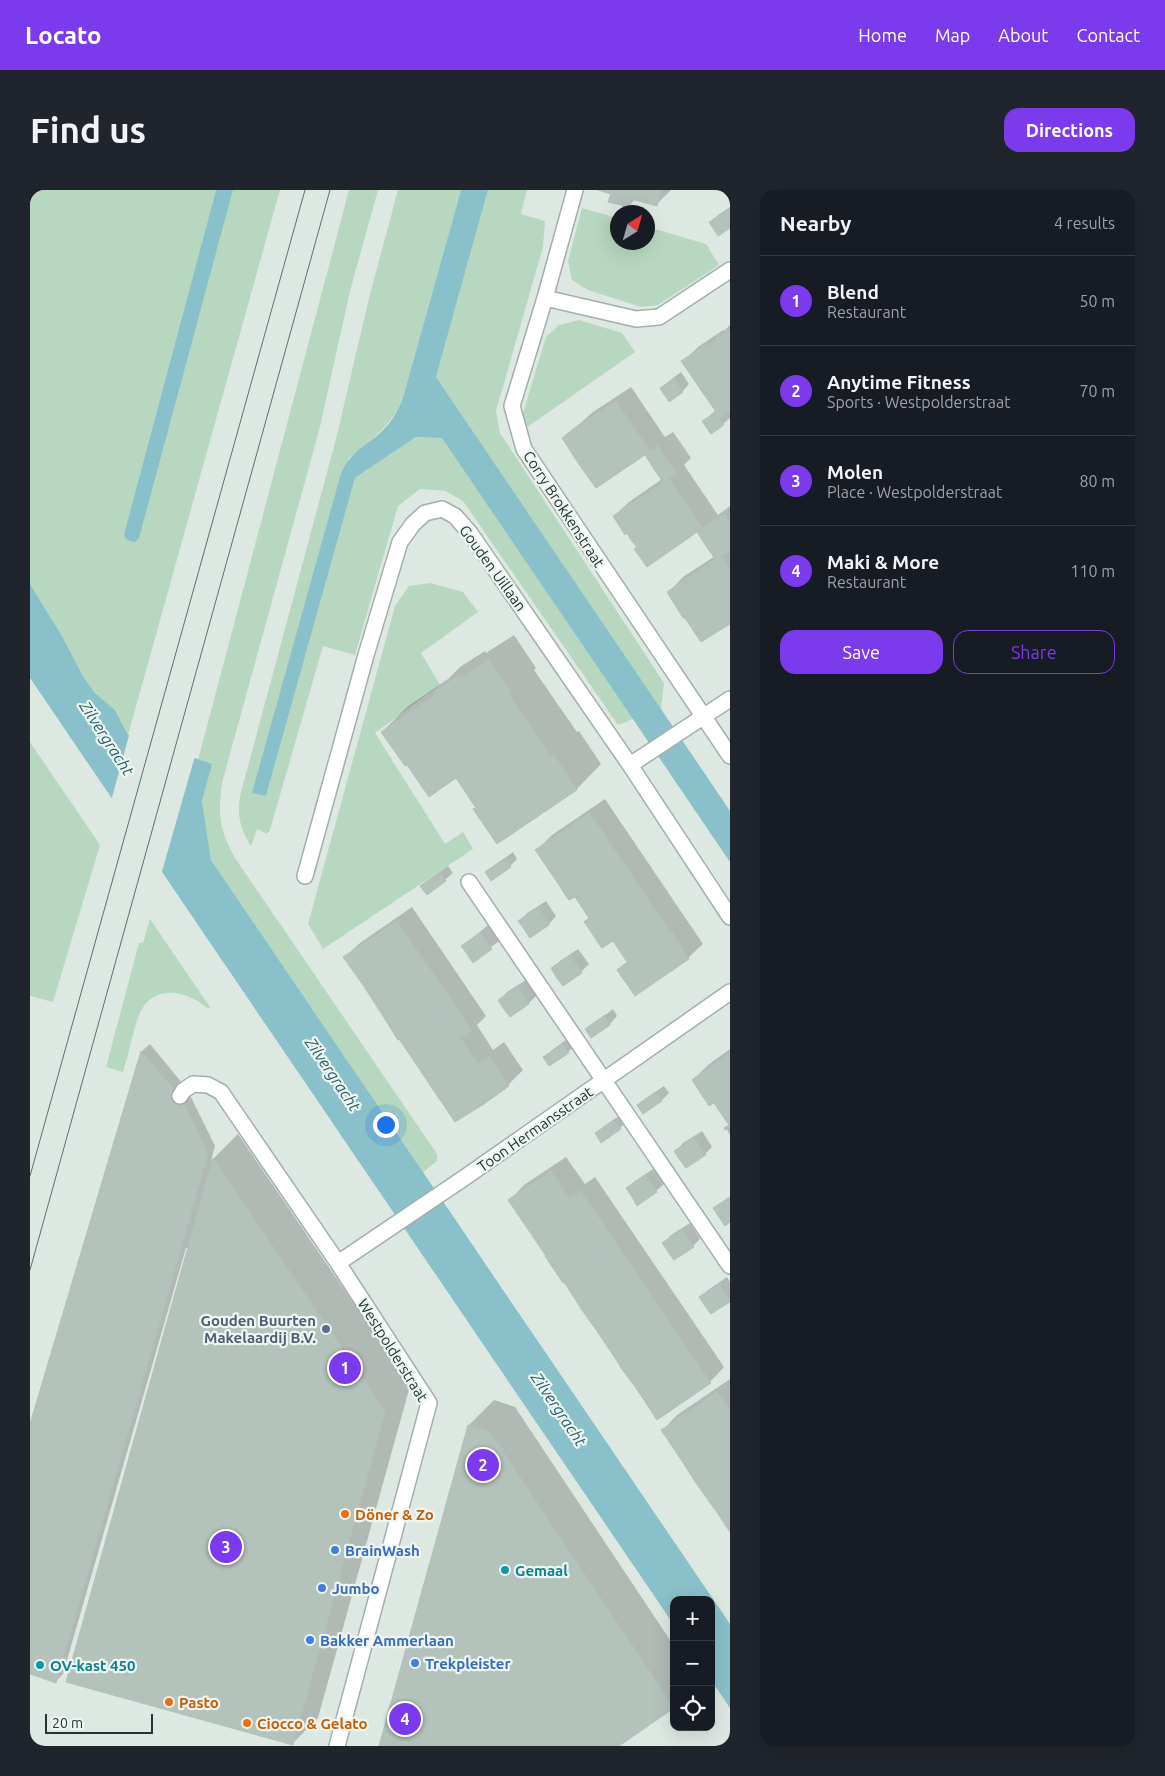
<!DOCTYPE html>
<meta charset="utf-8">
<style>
body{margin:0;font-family:Ubuntu,sans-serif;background:#20242c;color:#f1f3f6}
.controls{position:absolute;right:15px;bottom:15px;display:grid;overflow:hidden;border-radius:10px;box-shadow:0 5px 20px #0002}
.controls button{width:45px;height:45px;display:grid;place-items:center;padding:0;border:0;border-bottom:1px solid #363941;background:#171b24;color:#f1f3f6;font:25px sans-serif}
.compass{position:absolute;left:580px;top:15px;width:45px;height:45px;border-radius:50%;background:#171b24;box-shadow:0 5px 20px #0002;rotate:37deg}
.scale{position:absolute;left:15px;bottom:12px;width:108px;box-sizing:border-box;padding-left:5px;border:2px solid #213630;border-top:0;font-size:14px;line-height:18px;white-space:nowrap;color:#213630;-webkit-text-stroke:4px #eef5f1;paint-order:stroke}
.you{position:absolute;left:355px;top:934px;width:18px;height:18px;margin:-12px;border:4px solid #fff;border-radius:50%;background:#1a73e8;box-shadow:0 0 0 8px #1a73e833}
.badge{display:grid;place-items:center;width:32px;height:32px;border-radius:50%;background:#7c3aed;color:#fff;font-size:16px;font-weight:700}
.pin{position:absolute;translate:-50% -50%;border:2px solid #fff;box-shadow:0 1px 5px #0006}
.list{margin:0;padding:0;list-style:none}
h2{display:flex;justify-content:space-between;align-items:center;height:65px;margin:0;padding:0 20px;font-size:21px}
h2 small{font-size:16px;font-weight:400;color:#9ea1a6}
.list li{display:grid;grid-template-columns:32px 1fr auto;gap:15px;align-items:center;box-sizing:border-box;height:90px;padding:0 20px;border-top:1px solid #363941}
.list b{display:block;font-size:19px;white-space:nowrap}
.list p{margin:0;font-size:16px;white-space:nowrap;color:#9ea1a6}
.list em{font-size:16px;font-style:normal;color:#9ea1a6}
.actions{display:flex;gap:10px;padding:15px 20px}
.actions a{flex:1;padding:11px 0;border:1px solid #7c3aed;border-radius:15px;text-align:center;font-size:18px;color:#7c3aed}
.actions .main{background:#7c3aed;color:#fff}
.icon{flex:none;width:28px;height:28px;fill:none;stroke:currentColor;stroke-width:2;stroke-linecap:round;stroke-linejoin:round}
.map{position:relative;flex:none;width:700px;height:1556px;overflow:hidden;border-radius:15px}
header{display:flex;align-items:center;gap:30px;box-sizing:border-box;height:70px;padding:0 25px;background:#7c3aed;color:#fff}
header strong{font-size:24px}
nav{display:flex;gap:28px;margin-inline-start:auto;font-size:18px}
.intro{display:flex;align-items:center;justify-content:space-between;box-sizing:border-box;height:120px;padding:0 30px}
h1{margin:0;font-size:35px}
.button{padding:12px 22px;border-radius:15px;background:#7c3aed;color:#fff;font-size:18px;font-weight:700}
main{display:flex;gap:30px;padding:0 30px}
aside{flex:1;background:#171b24;border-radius:15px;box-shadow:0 5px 20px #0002}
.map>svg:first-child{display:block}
</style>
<header>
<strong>Locato</strong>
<nav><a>Home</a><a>Map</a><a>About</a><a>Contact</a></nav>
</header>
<div class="intro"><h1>Find us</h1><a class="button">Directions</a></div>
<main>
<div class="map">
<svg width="700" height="1556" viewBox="0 0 700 1556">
<rect width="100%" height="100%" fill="#dee8e3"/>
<path fill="#b8d7c0" d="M 0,0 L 186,0 L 94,344 L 107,350 L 203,0 L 250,0 L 98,545 L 85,520 L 65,503 L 54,488 L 32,446 L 0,394 Z
M 319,0 L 348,0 L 320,101 L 290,237 L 192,593 C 188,625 189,639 205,668 L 405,961 L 407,965 L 407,971 L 393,982 L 181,670 L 172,611 L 181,575 L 168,570 Z
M 368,0 L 431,0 L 372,211 C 360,237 341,250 319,268 L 228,604 L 236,606 L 325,288 L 386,247 L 413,248 L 603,529 L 588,535 L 433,311 L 415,301 L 390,299 L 368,316 L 325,465 L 293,456 L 240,640 L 237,644 L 227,639 L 221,656 C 210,639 207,625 210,606 L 306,249 L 339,108 Z
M 458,0 L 497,0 L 491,24 L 515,31 L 513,57 L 466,221 L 470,243 L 634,493 L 631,520 L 406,187 Z
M 552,18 L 587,28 L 588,52 L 618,52 L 618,37 L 676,54 L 689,75 L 628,115 L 611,117 L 558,100 L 542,90 L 538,71 Z
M 549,130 L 592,143 L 605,162 L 496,238 L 493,223 L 516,147 L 529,135 Z
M 400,393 L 433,402 L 448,422 L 391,463 L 410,495 L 345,543 L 415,654 L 433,642 L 443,659 L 293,759 L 278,734 L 365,416 L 379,396 Z
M 0,552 L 70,655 L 23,812 L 0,806 Z
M 120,729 L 180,817 L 178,819 C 157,800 122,793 109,825 C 102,843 99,864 93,882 L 76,877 L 109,753 L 113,753 Z"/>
<path fill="#8ac0c9" d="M 186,0 L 203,0 L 109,348 L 105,352 C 98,351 96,350 94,344 Z
M 431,0 L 458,0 L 406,187 L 700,621 L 700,672 L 412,248 L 386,247 L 325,288 L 236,606 L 222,603 L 310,287 C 319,260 337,257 355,238 C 363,230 367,221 372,211 Z
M 0,394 L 32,446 L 54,488 L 65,503 L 85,520 L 98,545 L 182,574 L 172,611 L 181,670 L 700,1434 L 700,1518 L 681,1490 L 681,1410 L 644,1410 L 644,1435 L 0,488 Z"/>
<path fill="#dee8e3" d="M 100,542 L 165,566 L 131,685 L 81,611 Z"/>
<path fill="#0003" d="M 573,0 L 641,0 L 626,15 L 605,9 L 599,16 L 582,3 Z
M 700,17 L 700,37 L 681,32 L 688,25 Z
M 700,135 L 700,228 L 682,243 L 674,231 L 686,220 L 653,172 L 668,157 L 693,140 L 694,141 Z
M 651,182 L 659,194 L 652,202 L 631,198 L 639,191 Z
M 601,197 L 635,247 L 643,242 L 661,268 L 654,275 L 688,325 L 700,316 L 700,431 L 639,402 L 653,387 L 685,366 L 668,340 L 608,357 L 584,326 L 599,312 L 632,289 L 615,263 L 534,248 L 563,222 Z
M 484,445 L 506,478 L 504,480 L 547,542 L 549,541 L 571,574 L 547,599 L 467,653 L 447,617 L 426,587 L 352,542 L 377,517 L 418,489 L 430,477 L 455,461 L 456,463 Z
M 575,609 L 673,754 L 658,768 L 588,780 L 598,771 L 583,749 L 560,727 L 545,705 L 507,660 L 522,645 Z
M 483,662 L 487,669 L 480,676 L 457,682 Z
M 418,676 L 423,683 L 415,690 L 392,696 L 399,689 Z
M 516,711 L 526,726 L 519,734 L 500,746 L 490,731 L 497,723 Z
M 382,717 L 456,826 L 447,835 L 463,860 L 474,852 L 493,880 L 478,895 L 453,913 L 315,767 L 330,753 Z
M 458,735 L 469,751 L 443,771 L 433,756 Z
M 548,759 L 559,774 L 551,782 L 533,794 L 522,778 L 530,771 Z
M 496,790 L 506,806 L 499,813 L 480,826 L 470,810 L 477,802 Z
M 583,819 L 587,826 L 580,834 L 561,846 L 557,839 Z
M 540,847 L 545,855 L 538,862 L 515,867 L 522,860 Z
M 120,854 L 157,899 L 185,956 L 181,971 L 208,944 L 380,1196 L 288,1528 L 263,1553 L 158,1058 L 156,1058 L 33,1484 L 25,1492 L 0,1483 L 0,1238 L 112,861 Z
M 700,859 L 700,934 L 685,911 L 663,890 L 678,875 Z
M 634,896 L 639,903 L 632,910 L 613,922 L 608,915 L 616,908 Z
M 592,924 L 597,931 L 590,938 L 567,944 L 574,936 Z
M 700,934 L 700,945 L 696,938 Z
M 672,941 L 682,957 L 675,964 L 646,961 L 653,953 Z
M 536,967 L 555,994 L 565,987 L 694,1177 L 680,1192 L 627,1228 L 480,1010 L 494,995 Z
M 623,979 L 634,994 L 626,1001 L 597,998 L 605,991 Z
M 660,1033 L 670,1049 L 663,1056 L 634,1053 L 641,1045 Z
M 697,1087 L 700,1092 L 700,1110 L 681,1123 L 671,1107 L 678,1100 Z
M 700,1189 L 700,1339 L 633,1240 L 647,1225 Z
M 464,1210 L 485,1217 L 644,1456 L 644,1517 L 586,1556 L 350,1556 L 439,1235 Z"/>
<path fill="#b4c2bc" stroke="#b1c1ba" d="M 568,0 L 631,0 L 627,16 L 601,9 L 599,17 L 578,12 L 581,4 Z
M 700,18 L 700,34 L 693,23 Z
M 693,23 L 700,34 L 700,38 L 688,46 L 679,32 Z
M 698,140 L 700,142 L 700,189 L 678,156 L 687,150 L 685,148 Z
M 677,154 L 700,189 L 700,220 L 689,228 L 694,235 L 681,244 L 672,231 L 686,222 L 651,171 Z
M 644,189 L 653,202 L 639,212 L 630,198 Z
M 586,211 L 603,236 L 548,273 L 532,248 L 547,236 Z
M 603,236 L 620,261 L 628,256 L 637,270 L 624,279 L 615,265 L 566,298 L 548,273 Z
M 637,270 L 647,284 L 639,289 L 656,313 L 601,350 L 597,343 L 595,345 L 583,326 L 633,292 L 624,279 Z
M 656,313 L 672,338 L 694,324 L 700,334 L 700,340 L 676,356 L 667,342 L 617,377 L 604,359 L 607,357 L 601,350 Z
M 700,340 L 700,360 L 692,366 L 700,379 L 700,396 L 653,428 L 637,402 L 685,369 L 676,356 Z
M 700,396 L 700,434 L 671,452 L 655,428 L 653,428 Z
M 459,469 L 482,504 L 479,505 L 521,566 L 524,565 L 547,600 L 467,654 L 443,619 L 446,618 L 426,588 L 399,607 L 377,575 L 375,576 L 351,542 L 405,505 L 404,502 L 429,485 L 431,487 Z
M 559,623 L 578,649 L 523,686 L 505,660 Z
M 577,649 L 593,672 L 538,709 L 523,686 Z
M 475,668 L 481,677 L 461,691 L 455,682 Z
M 593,672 L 609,696 L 555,733 L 554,732 L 559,728 L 545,707 L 539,710 L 538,709 Z
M 410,682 L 416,691 L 397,705 L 390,696 Z
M 609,696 L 625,720 L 571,757 L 555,733 Z
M 508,717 L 514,726 L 494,739 L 488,731 Z
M 625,720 L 641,743 L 587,780 L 597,772 L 583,751 L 572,758 L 571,757 Z
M 514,726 L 519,735 L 500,748 L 494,739 Z
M 367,731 L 386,759 L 333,795 L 313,767 Z
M 451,742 L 456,751 L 437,764 L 431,756 Z
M 642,742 L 659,769 L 605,806 L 587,780 Z
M 456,751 L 462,759 L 443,773 L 437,764 Z
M 386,759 L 405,786 L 351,823 L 333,795 Z
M 540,765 L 546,774 L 526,787 L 521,778 Z
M 546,774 L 552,783 L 533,796 L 526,787 Z
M 405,786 L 423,812 L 368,850 L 351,823 Z
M 488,796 L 494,805 L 473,818 L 468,810 Z
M 494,805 L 499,814 L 480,827 L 473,818 Z
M 423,812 L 441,840 L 388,877 L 369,849 Z
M 575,825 L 580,835 L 561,848 L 555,839 Z
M 441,840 L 442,841 L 431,849 L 448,873 L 459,866 L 460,867 L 406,904 L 388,877 Z
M 533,854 L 539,863 L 519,876 L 513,867 Z
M 111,861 L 150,906 L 178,964 L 26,1493 L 0,1484 L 0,1234 Z
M 700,863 L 700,902 L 679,916 L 662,890 Z
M 460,867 L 479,896 L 454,914 L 425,932 L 406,904 Z
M 626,902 L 632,911 L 613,924 L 607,915 Z
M 700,902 L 700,936 L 695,940 L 694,938 L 699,935 L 684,913 Z
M 584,930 L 591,939 L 571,953 L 565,943 Z
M 664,948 L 670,957 L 650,970 L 644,961 Z
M 670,957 L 676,965 L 656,978 L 650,970 Z
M 183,968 L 355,1222 L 263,1555 L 36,1492 Z
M 521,981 L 539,1008 L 550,1000 L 551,1002 L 497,1038 L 478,1010 Z
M 615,985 L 621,994 L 602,1007 L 596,998 Z
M 621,994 L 627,1002 L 607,1016 L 602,1007 Z
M 551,1002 L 570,1029 L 516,1066 L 497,1038 Z
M 700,1007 L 700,1020 L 689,1027 L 683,1018 Z
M 700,1020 L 700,1032 L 695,1036 L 689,1027 Z
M 570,1029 L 588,1056 L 533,1093 L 515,1066 Z
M 652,1039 L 658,1048 L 638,1062 L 632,1053 Z
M 658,1048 L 664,1057 L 644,1070 L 638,1062 Z
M 588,1056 L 606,1083 L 552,1120 L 534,1092 Z
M 606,1083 L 625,1110 L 571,1147 L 552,1120 Z
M 689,1094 L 695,1103 L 675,1116 L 669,1107 Z
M 695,1103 L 700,1112 L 681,1124 L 675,1116 Z
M 625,1110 L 643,1138 L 589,1174 L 571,1147 Z
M 643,1138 L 662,1165 L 608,1201 L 589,1175 Z
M 662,1165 L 681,1193 L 627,1230 L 608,1201 Z
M 687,1202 L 700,1221 L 700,1233 L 650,1268 L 631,1240 Z
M 700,1233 L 700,1274 L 668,1296 L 650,1268 Z
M 438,1235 L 460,1242 L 644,1518 L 589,1556 L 349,1556 Z
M 700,1274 L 700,1312 L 686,1321 L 668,1296 Z
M 700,1312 L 700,1342 L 686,1321 Z
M 0,1460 L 22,1466 L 16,1487 L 0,1483 Z"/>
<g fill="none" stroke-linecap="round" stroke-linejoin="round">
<defs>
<path id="minor" d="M 545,0 L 515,108 L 482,216 L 494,259 L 700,566
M 515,108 L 606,129 L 629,127 L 700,80
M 600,575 L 700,509
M 275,686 L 336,465 L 370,352 L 383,334 L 395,323 L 412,319 L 425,326 L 440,343 L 600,575 L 700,727
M 439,692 L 700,1076
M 150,906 L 153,901 L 163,894 L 178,895 L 191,902 L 308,1073 L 399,1213 L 307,1556
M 308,1073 L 434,988 L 700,802"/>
</defs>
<use href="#minor" stroke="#a2afaa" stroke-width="18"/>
<use href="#minor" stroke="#fff" stroke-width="15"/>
<path stroke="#5b726b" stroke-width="1" d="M 0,986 L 275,0
M 0,1080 L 300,0"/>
</g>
<circle fill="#5c6f8a" stroke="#eef5f1" stroke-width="2" cx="296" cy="1139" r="5"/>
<g fill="#e8710a" stroke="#eef5f1" stroke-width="2">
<circle cx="315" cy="1324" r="5"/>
<circle cx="139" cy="1512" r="5"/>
<circle cx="217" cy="1533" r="5"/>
</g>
<g fill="#3f7fe0" stroke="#eef5f1" stroke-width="2">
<circle cx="305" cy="1360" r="5"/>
<circle cx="292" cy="1398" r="5"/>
<circle cx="280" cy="1450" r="5"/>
<circle cx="385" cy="1473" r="5"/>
</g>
<g fill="#0f9aa8" stroke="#eef5f1" stroke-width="2">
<circle cx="475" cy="1380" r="5"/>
<circle cx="10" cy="1475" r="5"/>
</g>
<g text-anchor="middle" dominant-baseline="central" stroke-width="4.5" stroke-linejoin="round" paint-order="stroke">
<g font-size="15" fill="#213630" stroke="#eef5f1">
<text transform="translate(534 319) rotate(57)">Corry Brokkenstraat</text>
<text transform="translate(463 378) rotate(54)">Gouden Uillaan</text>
<text transform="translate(505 939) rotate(-35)">Toon Hermansstraat</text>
<text transform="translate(363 1160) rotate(58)">Westpolderstraat</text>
</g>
<g font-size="15" font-weight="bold" fill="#4e5e75" stroke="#eef5f1" text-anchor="end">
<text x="286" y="1130">Gouden Buurten<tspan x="286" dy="17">Makelaardij B.V.</tspan></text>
</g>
<g font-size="15" font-weight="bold" fill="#c56008" stroke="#eef5f1" text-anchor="start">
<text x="325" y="1324">Döner &amp; Zo</text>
<text x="149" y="1512">Pasto</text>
<text x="227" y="1533">Ciocco &amp; Gelato</text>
</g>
<g font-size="15" font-weight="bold" fill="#366cbe" stroke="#eef5f1" text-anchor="start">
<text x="315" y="1360">BrainWash</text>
<text x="302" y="1398">Jumbo</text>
<text x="290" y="1450">Bakker Ammerlaan</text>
<text x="395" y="1473">Trekpleister</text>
</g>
<g font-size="15" font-weight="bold" fill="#0d838f" stroke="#eef5f1" text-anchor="start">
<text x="485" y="1380">Gemaal</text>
<text x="20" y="1475">OV-kast 450</text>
</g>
<g font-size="16" font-style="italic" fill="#22606b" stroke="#eef5f1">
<text transform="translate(77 548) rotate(57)">Zilvergracht</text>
<text transform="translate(303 884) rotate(56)">Zilvergracht</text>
<text transform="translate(529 1219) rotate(56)">Zilvergracht</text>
</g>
</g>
</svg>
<div class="controls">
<button>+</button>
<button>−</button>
<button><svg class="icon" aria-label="locate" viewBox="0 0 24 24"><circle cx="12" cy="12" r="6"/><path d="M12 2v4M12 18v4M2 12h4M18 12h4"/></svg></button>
</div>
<svg class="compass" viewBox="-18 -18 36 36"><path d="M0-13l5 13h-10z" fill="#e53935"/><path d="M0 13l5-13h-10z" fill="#9ea1a6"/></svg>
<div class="scale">20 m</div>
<div class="you"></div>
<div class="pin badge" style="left:315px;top:1178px">1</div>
<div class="pin badge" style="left:453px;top:1275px">2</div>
<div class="pin badge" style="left:196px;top:1357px">3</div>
<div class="pin badge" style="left:375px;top:1529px">4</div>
</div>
<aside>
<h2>Nearby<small>4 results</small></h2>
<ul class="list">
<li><span class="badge">1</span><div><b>Blend</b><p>Restaurant</p></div><em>50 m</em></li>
<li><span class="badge">2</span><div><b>Anytime Fitness</b><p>Sports · Westpolderstraat</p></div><em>70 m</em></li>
<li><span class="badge">3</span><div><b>Molen</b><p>Place · Westpolderstraat</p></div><em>80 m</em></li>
<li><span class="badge">4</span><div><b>Maki &amp; More</b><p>Restaurant</p></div><em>110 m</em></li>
</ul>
<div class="actions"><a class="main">Save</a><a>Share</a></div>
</aside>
</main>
